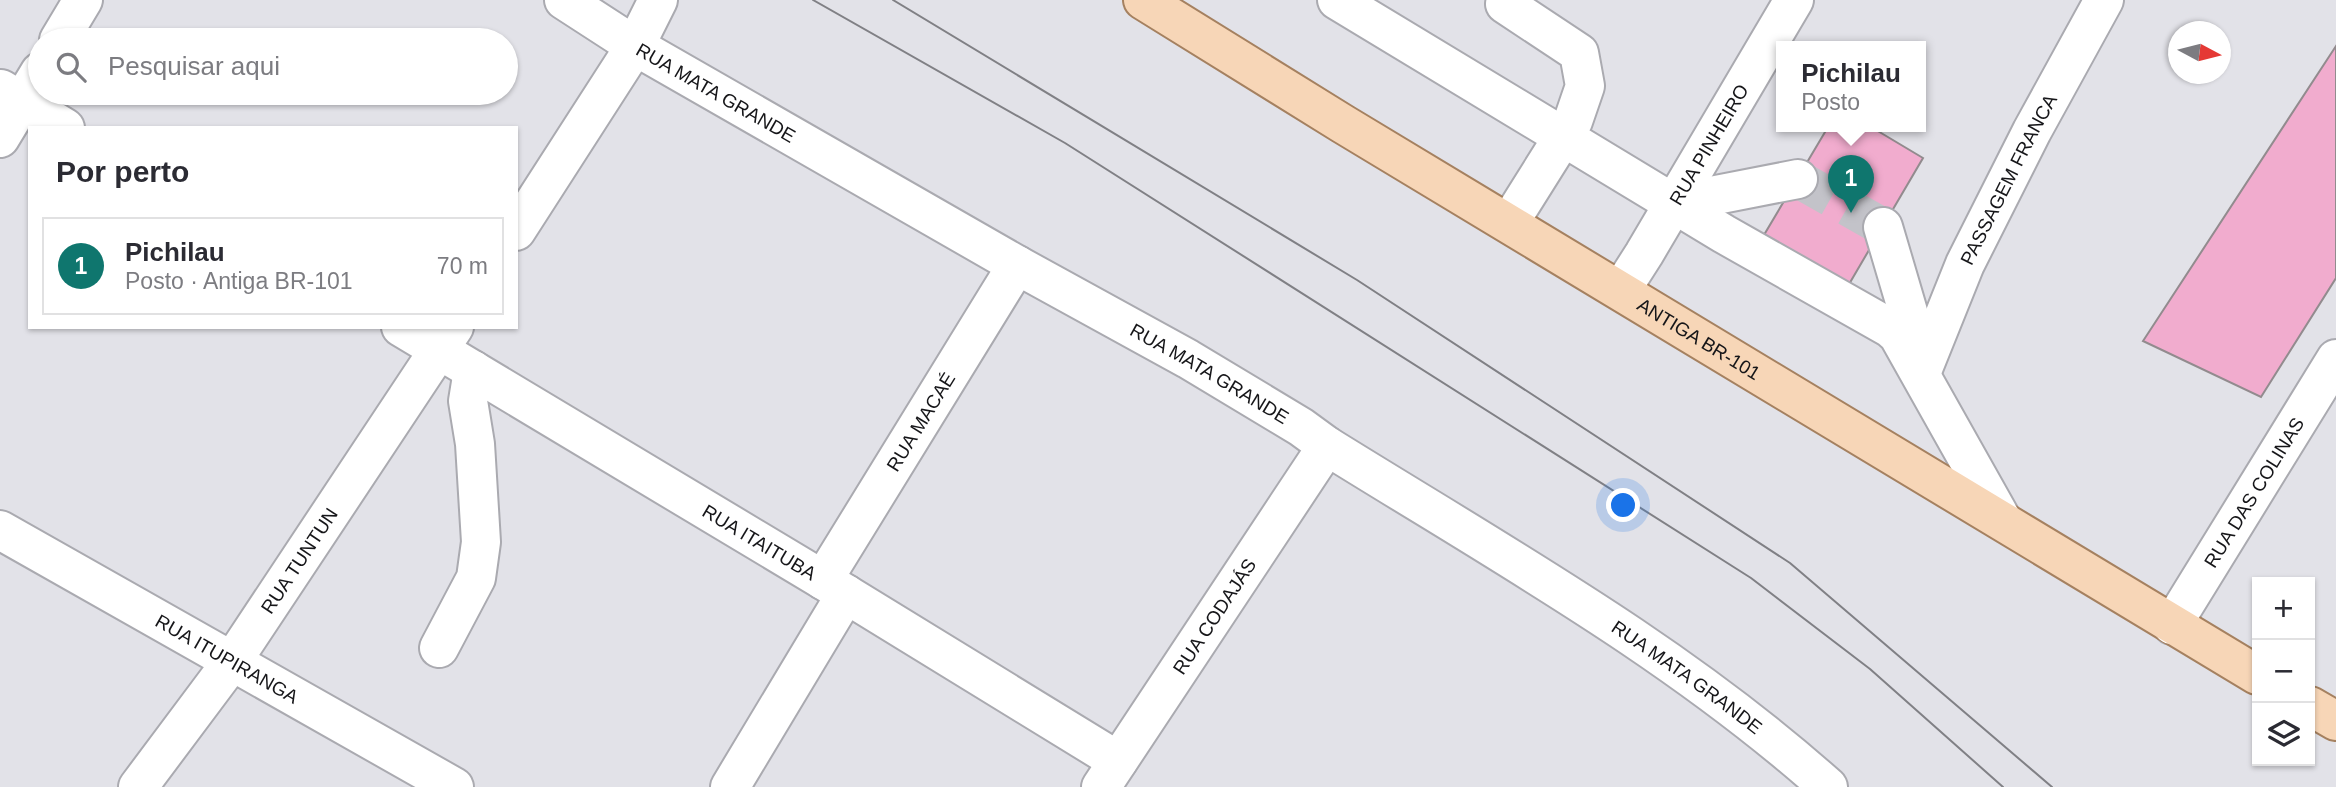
<!DOCTYPE html>
<html lang="pt">
<meta charset="utf-8">
<style>
body{margin:0;font-family:Helvetica,sans-serif;background:#f7f7f7;color:#2b2b33}
.controls{position:absolute;right:21px;bottom:21px;display:grid;overflow:hidden;border-radius:0px;box-shadow:0 2px 5px #0004}
.controls button{width:63px;height:63px;display:grid;place-items:center;padding:0;border:0;border-bottom:2px solid #e1e1e2;background:#fff;color:#2b2b33;font:35px sans-serif}
.compass{position:absolute;left:2168px;top:21px;width:63px;height:63px;border-radius:50%;background:#fff;box-shadow:0 2px 5px #0004;rotate:97deg}
.you{position:absolute;left:1624px;top:506px;width:24px;height:24px;margin:-18px;border:5px solid #fff;border-radius:50%;background:#1a73e8;box-shadow:0 0 0 10px #1a73e833}
.badge{display:grid;place-items:center;width:46px;height:46px;border-radius:50%;background:#0f766e;color:#fff;font-size:23px;font-weight:700}
.pin{position:absolute;translate:-50% -58px;filter:drop-shadow(0 2px 4px #0008)}
.pin::after{content:'';position:absolute;top:37px;width:24px;height:21px;background:inherit;clip-path:polygon(0 0,100% 0,50% 100%)}
.popup{position:absolute;left:1776px;top:41px;width:150px;height:91px;box-sizing:border-box;display:grid;place-content:center;border-radius:0px;background:#fff;filter:drop-shadow(0 2px 5px #0005);font-size:23px;white-space:nowrap;color:#7c7c81}
.popup b{font-size:26px;color:#2b2b33}
.popup::after{content:'';position:absolute;left:50%;top:100%;margin-left:-14px;border:14px solid transparent;border-top-color:#fff}
.list{margin:0;padding:0;list-style:none}
h2{display:flex;justify-content:space-between;align-items:center;height:91px;margin:0;padding:0 28px;font-size:30px}
h2 small{font-size:23px;font-weight:400;color:#7c7c81}
.list li{display:grid;grid-template-columns:46px 1fr auto;gap:21px;align-items:center;box-sizing:border-box;height:98px;margin:0 14px 14px;padding:0 14px;border:2px solid #e1e1e2;border-radius:0px}
.list b{display:block;font-size:26px;white-space:nowrap}
.list p{margin:0;font-size:23px;white-space:nowrap;color:#7c7c81}
.list em{font-size:23px;font-style:normal;color:#7c7c81}
.icon{flex:none;width:38px;height:38px;fill:none;stroke:currentColor;stroke-width:2;stroke-linecap:round;stroke-linejoin:round}
.map{position:relative;flex:none;width:2336px;height:787px;overflow:hidden}
.search{position:absolute;background:#fff;box-shadow:0 2px 5px #0004;left:28px;top:28px;width:490px;height:77px;display:flex;align-items:center;gap:18px;box-sizing:border-box;padding:0 24px;border-radius:38px;color:#7c7c81;font-size:26px}
.panel{position:absolute;background:#fff;box-shadow:0 2px 5px #0004;left:28px;top:126px;width:490px;height:203px;border-radius:0px}
.map>svg:first-child{display:block}
</style>
<div class="map">
<svg width="2336" height="787" viewBox="0 0 2336 787">
<rect width="100%" height="100%" fill="#e2e2e8"/>
<path fill="#f1acce" stroke="#928b8e" stroke-width="2" d="M 2336,46 L 2336,278 L 2261,397 L 2143,341 Z
M 1828,127 L 1871,127 L 1923,158 L 1845,291 L 1761,240 Z"/>
<g fill="none" stroke-linecap="round" stroke-linejoin="round">
<path stroke="#c3c3c9" stroke-width="38" stroke-dasharray="38 19" stroke-linecap="butt" d="M 1798,179 L 1883,227"/>
<defs>
<g id="minor">
<path id="s1" d="M 564,0 L 635,46 L 1017,265 L 1188,359 L 1301,427 L 1327,446 C 1499,553 1677,652 1828,787"/>
<path d="M 1337,0 L 1724,234 L 1890,328 L 1898,335 L 2002,520"/>
<path d="M 1505,4 L 1579,53 L 1585,86 L 1573,121 L 1509,223"/>
<path d="M 59,40 L 83,0"/>
<path d="M 1,89 L 65,128"/>
<path d="M 0,138 L 40,72"/>
<path d="M 1675,203 L 1798,179"/>
<path d="M 1883,227 L 1921,356"/>
<path d="M 516,231 L 635,46 L 658,0"/>
<path id="s2" d="M 1621,290 L 1644,254 L 1794,0"/>
<path id="s3" d="M 401,327 L 823,580 L 1118,761"/>
<path id="s4" d="M 1924,366 L 1965,264 L 2032,131 L 2104,0"/>
<path id="s5" d="M 0,530 L 454,787"/>
<path id="s6" d="M 823,580 L 1017,265"/>
<path id="s7" d="M 2172,625 L 2336,359"/>
<path d="M 439,648 L 476,578 L 481,542 L 475,444 L 468,401 L 473,370"/>
<path id="s8" d="M 138,787 L 233,660 L 454,327"/>
<path d="M 730,787 L 846,594"/>
<path id="s9" d="M 1101,787 L 1327,446"/>
</g>
<g id="major">
<path id="s10" d="M 1143,0 L 1343,124 L 2257,675"/>
<path d="M 2310,706 L 2336,721"/>
</g>
</defs>
<use href="#minor" stroke="#aaaab0" stroke-width="42"/>
<use href="#major" stroke="#a58160" stroke-width="42"/>
<use href="#minor" stroke="#fff" stroke-width="38"/>
<use href="#major" stroke="#f7d6b7" stroke-width="38"/>
<path stroke="#808085" stroke-width="2" d="M 813,0 L 1065,143 L 1751,578 L 1870,669 L 2003,787
M 893,0 L 1357,280 L 1790,563 L 2052,787"/>
</g>
<g text-anchor="middle" dominant-baseline="central" stroke-width="7" stroke-linejoin="round" paint-order="stroke">
<g font-size="19" fill="#161619" stroke="#fff">
<text stroke="none"><textPath href="#s1" startOffset="178">RUA MATA GRANDE</textPath></text>
<text stroke="none"><textPath href="#s2" startOffset="170">RUA PINHEIRO</textPath></text>
<text stroke="none"><textPath href="#s4" startOffset="205">PASSAGEM FRANCA</textPath></text>
<text stroke="none"><textPath href="#s10" startOffset="651">ANTIGA BR-101</textPath></text>
<text stroke="none"><textPath href="#s1" startOffset="746">RUA MATA GRANDE</textPath></text>
<text stroke="none"><textPath href="#s6" startOffset="186">RUA MACAÉ</textPath></text>
<text stroke="none"><textPath href="#s7" startOffset="156">RUA DAS COLINAS</textPath></text>
<text stroke="none"><textPath href="#s3" startOffset="418">RUA ITAITUBA</textPath></text>
<text stroke="none"><textPath href="#s8" startOffset="278">RUA TUNTUN</textPath></text>
<text stroke="none"><textPath href="#s9" startOffset="205">RUA CODAJÁS</textPath></text>
<text stroke="none"><textPath href="#s5" startOffset="261">RUA ITUPIRANGA</textPath></text>
<text stroke="none"><textPath href="#s1" startOffset="1312">RUA MATA GRANDE</textPath></text>
</g>
</g>
</svg>
<div class="controls">
<button>+</button>
<button>−</button>
<button><svg class="icon" aria-label="layers" viewBox="0 0 24 24"><path d="M12 4l9 5-9 5-9-5zM3 14l9 5 9-5"/></svg></button>
</div>
<svg class="compass" viewBox="-18 -18 36 36"><path d="M0-13l5 13h-10z" fill="#e53935"/><path d="M0 13l5-13h-10z" fill="#7c7c81"/></svg>
<div class="you"></div>
<div class="pin badge" style="left:1851px;top:213px">1</div>
<div class="popup"><b>Pichilau</b>Posto</div>
<div class="search"><svg class="icon" aria-label="search" viewBox="0 0 24 24"><circle cx="10" cy="10" r="6"/><path d="M15 15l6 6"/></svg>Pesquisar aqui</div>
<section class="panel">
<h2>Por perto<small></small></h2>
<ul class="list">
<li><span class="badge">1</span><div><b>Pichilau</b><p>Posto · Antiga BR-101</p></div><em>70 m</em></li>
</ul>
</section>
</div>
